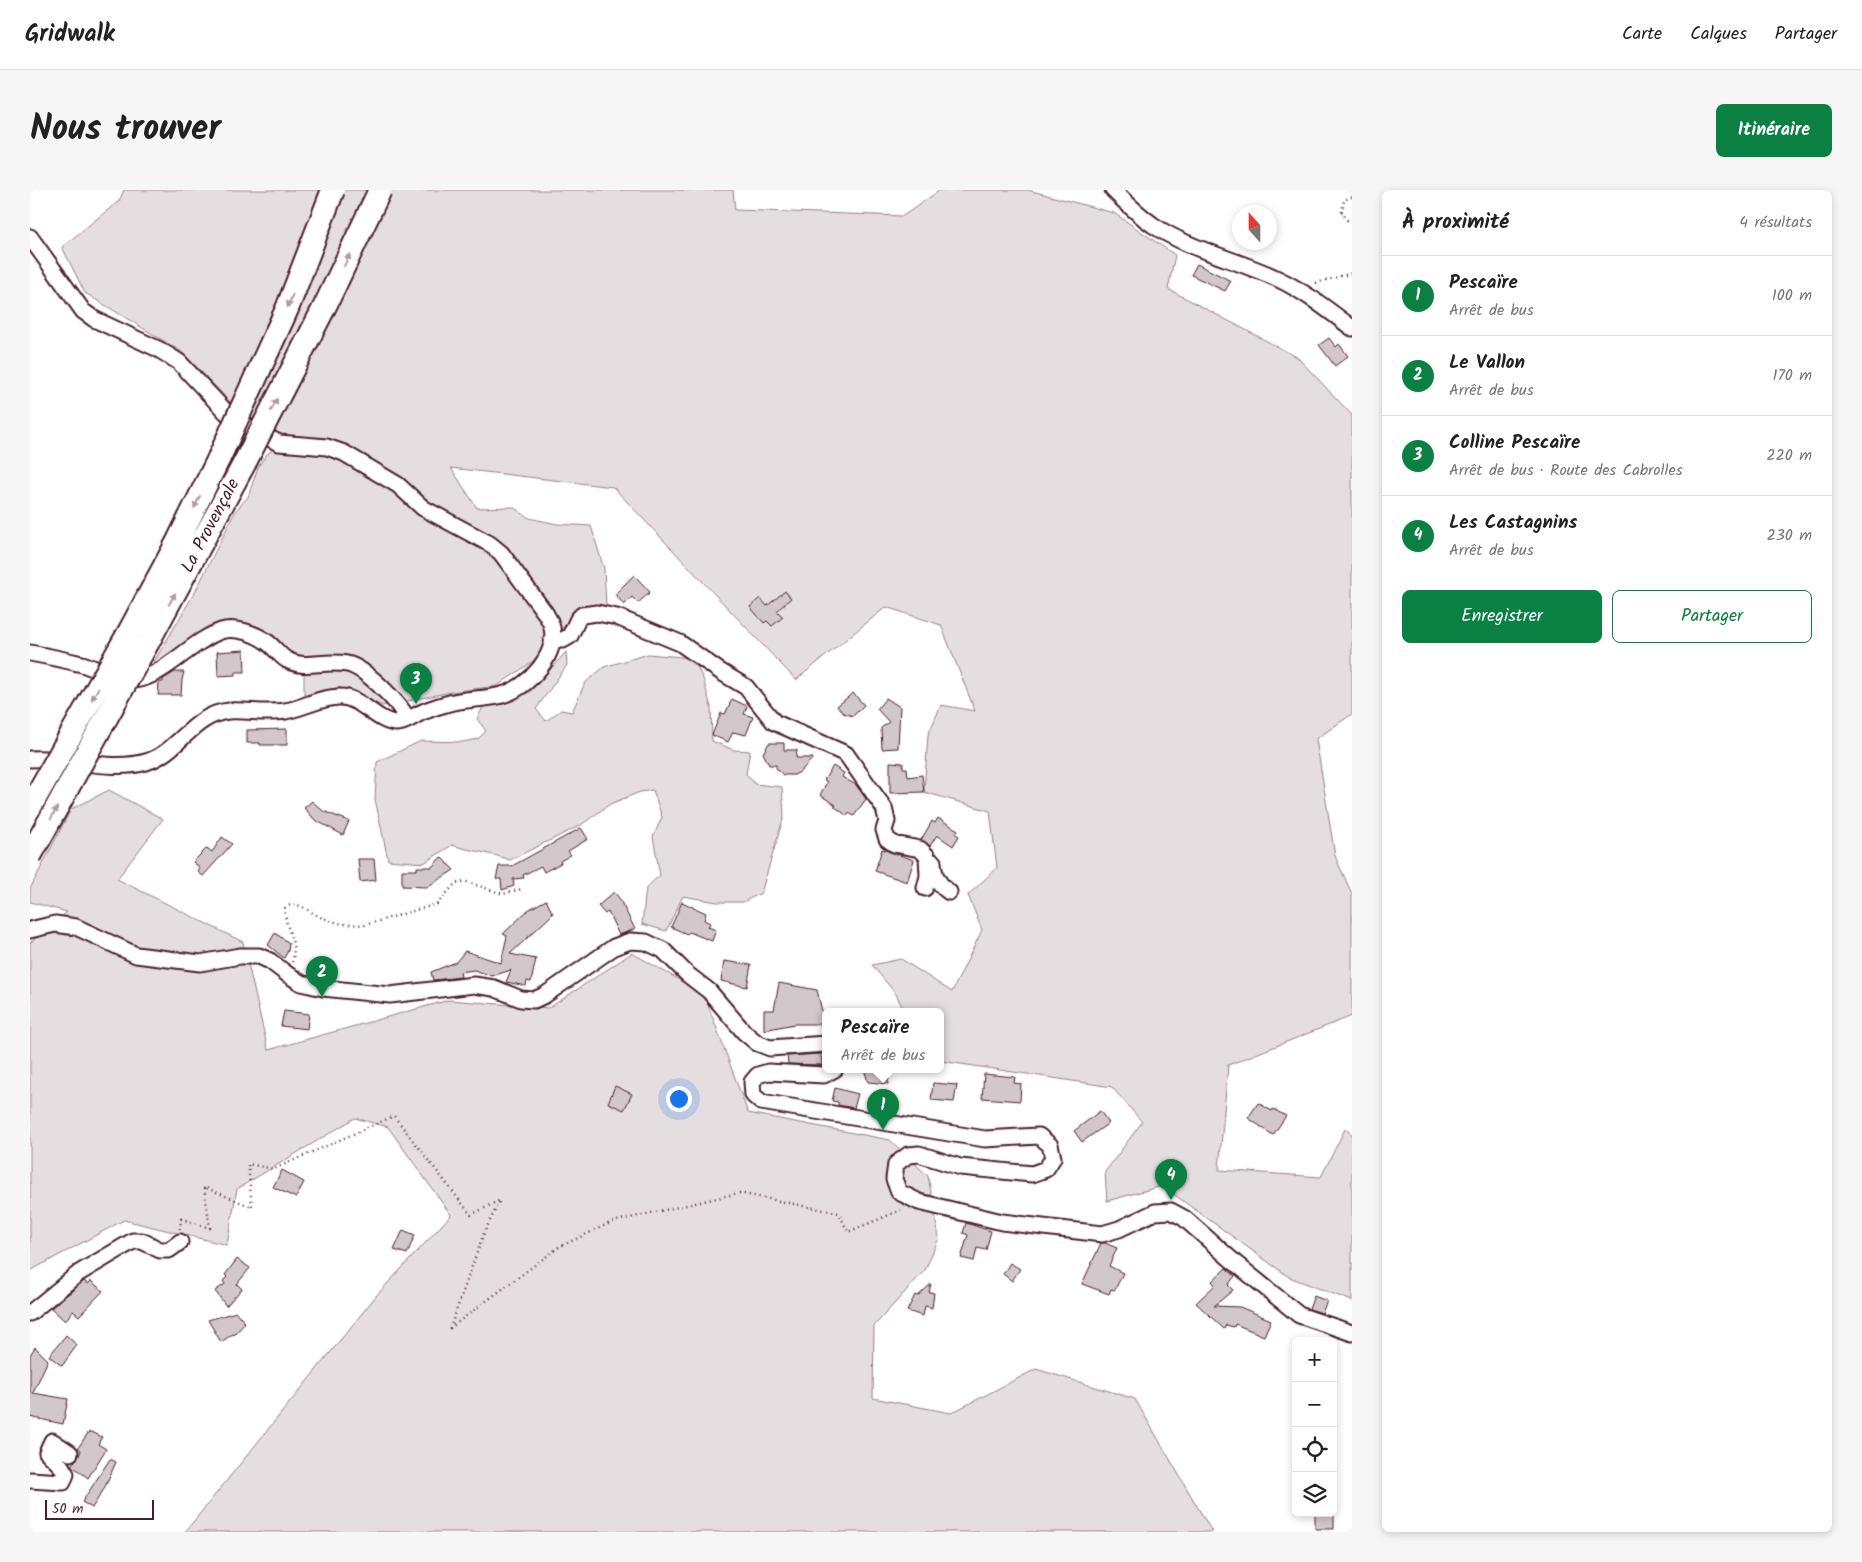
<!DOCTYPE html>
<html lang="fr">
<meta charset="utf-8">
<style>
body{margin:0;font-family:Kalam,sans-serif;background:#f6f6f6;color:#222}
.controls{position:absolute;right:15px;bottom:15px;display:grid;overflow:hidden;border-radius:8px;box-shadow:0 2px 8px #0003}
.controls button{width:45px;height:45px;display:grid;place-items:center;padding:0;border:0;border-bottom:1px solid #e0e0e0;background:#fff;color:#222;font:25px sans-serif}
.compass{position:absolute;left:1202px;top:15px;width:45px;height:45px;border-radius:50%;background:#fff;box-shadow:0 2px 8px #0003;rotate:339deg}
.scale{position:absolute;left:15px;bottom:12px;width:109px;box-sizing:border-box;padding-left:5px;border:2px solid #4a1f2b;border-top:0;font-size:14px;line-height:18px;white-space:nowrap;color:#4a1f2b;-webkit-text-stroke:4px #fff;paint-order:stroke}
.you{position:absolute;left:648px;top:908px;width:18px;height:18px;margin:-12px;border:4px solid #fff;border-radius:50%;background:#1a73e8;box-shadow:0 0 0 8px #1a73e833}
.badge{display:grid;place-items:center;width:32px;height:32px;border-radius:50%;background:#0b8043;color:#fff;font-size:16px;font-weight:700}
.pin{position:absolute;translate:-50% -41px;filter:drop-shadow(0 1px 2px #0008)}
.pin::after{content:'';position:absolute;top:26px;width:18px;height:15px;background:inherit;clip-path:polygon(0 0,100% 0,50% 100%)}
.popup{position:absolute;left:792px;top:818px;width:122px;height:65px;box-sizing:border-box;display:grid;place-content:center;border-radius:8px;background:#fff;filter:drop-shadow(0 1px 4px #0005);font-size:16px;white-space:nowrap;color:#767676}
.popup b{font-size:19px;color:#222}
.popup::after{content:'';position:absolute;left:50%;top:100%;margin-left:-10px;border:10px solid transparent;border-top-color:#fff}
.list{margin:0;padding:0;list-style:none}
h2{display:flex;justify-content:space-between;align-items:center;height:65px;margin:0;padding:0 20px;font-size:21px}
h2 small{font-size:16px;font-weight:400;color:#767676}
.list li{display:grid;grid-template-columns:32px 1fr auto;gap:15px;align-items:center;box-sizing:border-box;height:80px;padding:0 20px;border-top:1px solid #e0e0e0}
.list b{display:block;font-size:19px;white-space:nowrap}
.list p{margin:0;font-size:16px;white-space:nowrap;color:#767676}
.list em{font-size:16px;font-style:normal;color:#767676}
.actions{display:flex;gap:10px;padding:15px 20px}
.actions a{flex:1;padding:11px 0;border:1px solid #0b8043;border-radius:8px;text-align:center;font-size:18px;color:#0b8043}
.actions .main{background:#0b8043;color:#fff}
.icon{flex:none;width:28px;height:28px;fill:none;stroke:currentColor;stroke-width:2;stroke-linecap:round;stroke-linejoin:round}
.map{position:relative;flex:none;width:1322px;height:1342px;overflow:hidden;border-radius:8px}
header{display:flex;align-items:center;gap:30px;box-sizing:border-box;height:70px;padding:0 25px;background:#fff;border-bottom:1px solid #e0e0e0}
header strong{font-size:24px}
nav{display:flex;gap:28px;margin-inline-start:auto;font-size:18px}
.intro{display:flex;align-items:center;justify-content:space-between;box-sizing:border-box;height:120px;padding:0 30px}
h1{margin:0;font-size:35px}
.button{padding:12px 22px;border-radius:8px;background:#0b8043;color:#fff;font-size:18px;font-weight:700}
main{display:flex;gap:30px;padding:0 30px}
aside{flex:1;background:#fff;border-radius:8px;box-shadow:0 2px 8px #0003}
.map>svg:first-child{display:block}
</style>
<header>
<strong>Gridwalk</strong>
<nav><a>Carte</a><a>Calques</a><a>Partager</a></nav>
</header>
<div class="intro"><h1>Nous trouver</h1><a class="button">Itinéraire</a></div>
<main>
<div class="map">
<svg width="1322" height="1342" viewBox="0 0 1322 1342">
<rect width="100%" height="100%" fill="#fff"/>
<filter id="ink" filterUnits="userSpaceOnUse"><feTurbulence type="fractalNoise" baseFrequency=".02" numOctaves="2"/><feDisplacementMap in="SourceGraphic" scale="10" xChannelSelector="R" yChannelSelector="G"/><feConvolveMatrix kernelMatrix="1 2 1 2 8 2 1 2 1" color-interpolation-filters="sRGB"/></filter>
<g filter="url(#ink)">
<path fill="#e5dee0" stroke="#987e86" d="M 94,0 L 703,0 L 705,20 L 873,26 L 910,0 L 998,0 L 1084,23 L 1145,65 L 1138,99 L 1267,167 L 1322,225 L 1322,524 L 1286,549 L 1305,666 L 1322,704 L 1322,826 L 1198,875 L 1189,980 L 1291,987 L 1315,939 L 1322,944 L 1322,1111 L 1259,1087 L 1132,996 L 1077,1011 L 1075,982 L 1112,932 L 1082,897 L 911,871 L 910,821 L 874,821 L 866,804 L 842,775 L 871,769 L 922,802 L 952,740 L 938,705 L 967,678 L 960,621 L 894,602 L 898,545 L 911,515 L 945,521 L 911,435 L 856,417 L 766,490 L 583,297 L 421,278 L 447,318 L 483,317 L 499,328 L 527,334 L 561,336 L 574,379 L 576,415 L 538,432 L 502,472 L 467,496 L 421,502 L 353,516 L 308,497 L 293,503 L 274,505 L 274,466 L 264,465 L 232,440 L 206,434 L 118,482 L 165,402 L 206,320 L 218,307 L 228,277 L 236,265 L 245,258 L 152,162 L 55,103 L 32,57 L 89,11 Z
M 536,462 L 537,475 L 506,519 L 516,531 L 531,520 L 542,522 L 555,493 L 574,477 L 618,464 L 663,468 L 673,489 L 681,517 L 682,551 L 704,560 L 720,561 L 716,584 L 725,594 L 752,597 L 754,626 L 731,703 L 713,712 L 687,712 L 653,706 L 636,741 L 612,734 L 616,698 L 630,685 L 623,647 L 632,627 L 623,600 L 610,602 L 580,614 L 551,635 L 480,670 C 461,663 441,661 422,655 L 394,673 L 358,670 L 345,609 L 347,572 L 391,551 L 433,552 L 448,549 L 456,541 L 447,529 L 454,515 L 472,512 L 500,502 Z
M 79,600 L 133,629 L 87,689 L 213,752 L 238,860 L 419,810 L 519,818 L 602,763 L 674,804 L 718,923 L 860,950 L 898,986 L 909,1048 L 895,1080 L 844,1136 L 843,1208 L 921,1223 L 1006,1179 L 1105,1209 L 1182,1342 L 155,1342 L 346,1106 L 421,1025 L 358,937 L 325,928 L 207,999 L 197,1055 L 94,1030 L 0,1081 L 0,753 L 37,722 L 0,712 L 0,699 L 41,619 Z"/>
<path fill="#d2c7cb" stroke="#4a1f2b" d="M 1167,74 L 1201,91 L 1195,101 L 1161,85 Z
M 1299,148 L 1306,157 L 1309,154 L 1318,166 L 1305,176 L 1289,155 Z
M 604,385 L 620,402 L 608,413 L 602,407 L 594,415 L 585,404 Z
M 755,401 L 761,408 L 747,421 L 753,427 L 742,436 L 737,431 L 734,433 L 720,417 L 730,408 L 737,416 Z
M 214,460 L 215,482 L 205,482 L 205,485 L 188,486 L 187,462 Z
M 145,482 L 154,482 L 152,490 L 151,505 L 128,505 L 129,492 L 133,492 L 133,489 Z
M 823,503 L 834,515 L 823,526 L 813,523 L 807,516 Z
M 856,508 L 870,517 L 868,558 L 852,559 L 851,538 L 859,532 L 847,519 Z
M 702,509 L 717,516 L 714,524 L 723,527 L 716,545 L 703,542 L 698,552 L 682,545 L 691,523 L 695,524 Z
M 257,539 L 257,555 L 230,555 L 230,553 L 217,553 L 217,540 Z
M 739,553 L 754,553 L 754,560 L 767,560 L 766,568 L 783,568 L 770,582 L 764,585 L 753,585 L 746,578 L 746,575 L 739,575 L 733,563 Z
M 860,572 L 873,573 L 873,578 L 877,578 L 878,587 L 892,585 L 894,602 L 860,603 Z
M 803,576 L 814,583 L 812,587 L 826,595 L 836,609 L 824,626 L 819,623 L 817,626 L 804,616 L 806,615 L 790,605 L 797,592 L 794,590 Z
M 282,611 L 293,621 L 319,631 L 313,645 L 285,630 L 274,618 Z
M 908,628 L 928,640 L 926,644 L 929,646 L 923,656 L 907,645 L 900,656 L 891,650 L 902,631 L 905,633 Z
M 551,638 L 558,649 L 538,661 L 541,665 L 530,671 L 531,673 L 514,682 L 511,676 L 493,685 L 494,688 L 483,689 L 484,696 L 472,700 L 471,689 L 466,689 L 469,676 L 482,676 Z
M 192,647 L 202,654 L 173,686 L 168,682 L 170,678 L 163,672 L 177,658 L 182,662 Z
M 852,659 L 884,670 L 877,692 L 845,681 Z
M 411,667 L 424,680 L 397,697 L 372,696 L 372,680 L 387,680 L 387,677 L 402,677 Z
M 328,669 L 344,669 L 346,690 L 330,692 Z
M 584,702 L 589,708 L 605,739 L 589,745 L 578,722 L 575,724 L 568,716 Z
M 516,710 L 523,724 L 480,764 L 506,769 L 501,792 L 497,791 L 496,796 L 476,792 L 481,780 L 462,786 L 444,780 L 430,782 L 431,787 L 403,790 L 401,782 L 426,772 L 435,761 L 471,773 L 477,746 L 473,744 L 498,720 Z
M 652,712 L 676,723 L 674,730 L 680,733 L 678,737 L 686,740 L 682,751 L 659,742 L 657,744 L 641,737 Z
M 245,743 L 259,753 L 258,761 L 254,768 L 238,755 Z
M 694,771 L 721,775 L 717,797 L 691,791 Z
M 749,793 L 787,800 L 795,834 L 764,834 L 734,840 L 734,820 L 744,820 Z
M 254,821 L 279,824 L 277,839 L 251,836 Z
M 791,864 L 792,875 L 758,874 L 757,866 Z
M 834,879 L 860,879 L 858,894 L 838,892 Z
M 954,884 L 985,887 L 984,893 L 991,894 L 990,911 L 952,908 Z
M 903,893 L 927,895 L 924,912 L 901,910 Z
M 585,896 L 602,904 L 594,920 L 578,913 Z
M 805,898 L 828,904 L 824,918 L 808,915 L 808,912 L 802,911 Z
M 1228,913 L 1242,921 L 1243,919 L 1256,926 L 1243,945 L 1218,928 Z
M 1070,921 L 1079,933 L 1052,952 L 1044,941 Z
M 252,980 L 274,992 L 266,1008 L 243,997 Z
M 936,1033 L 961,1041 L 956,1060 L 947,1058 L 944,1071 L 931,1068 L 938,1045 L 933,1043 Z
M 373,1040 L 385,1045 L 377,1064 L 364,1060 Z
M 1071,1053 L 1075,1053 L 1087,1058 L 1079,1076 L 1093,1083 L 1085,1100 L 1081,1099 L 1079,1104 L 1052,1094 Z
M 207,1069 L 220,1078 L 207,1094 L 212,1099 L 196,1116 L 185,1101 L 195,1094 L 193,1091 L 197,1087 L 195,1085 Z
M 980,1073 L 990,1079 L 982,1091 L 973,1084 Z
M 1196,1078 L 1205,1086 L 1198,1095 L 1203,1100 L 1184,1116 L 1210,1117 L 1241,1130 L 1234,1146 L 1205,1134 L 1204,1137 L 1196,1135 L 1194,1139 L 1166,1113 L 1185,1095 L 1182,1091 Z
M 54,1091 L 58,1094 L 61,1091 L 73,1101 L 49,1126 L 43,1121 L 35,1131 L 21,1118 Z
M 901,1094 L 899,1102 L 904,1103 L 902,1118 L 895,1116 L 893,1126 L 877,1121 L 885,1105 L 888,1106 Z
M 1284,1106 L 1297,1111 L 1292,1123 L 1279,1119 Z
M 206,1122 L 215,1133 L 204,1145 L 203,1144 L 191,1152 L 178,1130 Z
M 36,1145 L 47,1155 L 32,1176 L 19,1166 Z
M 5,1157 L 18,1170 L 3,1203 L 38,1209 L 33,1234 L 0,1227 L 0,1165 Z
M 62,1242 L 72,1247 L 68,1254 L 76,1259 L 58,1288 L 41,1275 L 48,1268 L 51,1260 L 48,1258 L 58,1243 Z
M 80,1269 L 86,1272 L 74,1299 L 62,1318 L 52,1312 Z
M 1285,1323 L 1304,1323 L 1304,1339 L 1285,1339 Z"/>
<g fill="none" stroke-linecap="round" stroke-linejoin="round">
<defs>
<path id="minor" d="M 1083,0 C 1095,12 1109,25 1123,35 C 1160,60 1205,69 1246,88 C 1274,101 1297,119 1322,138
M 0,47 L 53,121 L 64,129 L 128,159 L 149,172 L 197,223 L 221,239 L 249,253 L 297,257 L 314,263 L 368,295 L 393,318 L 460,354 L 471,363 L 516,424 C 517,427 520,430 521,434 C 531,463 498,498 472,505 C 454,510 434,508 416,514 C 409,516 402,518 395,521 C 386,524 376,533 367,533 C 347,533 332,507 310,507 C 290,507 274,518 255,521 C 236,524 218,520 199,521 C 163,524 148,563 116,572 C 88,580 55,572 26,570 C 18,569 9,568 0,569
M 522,449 L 533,450 L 540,446 L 548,429 L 552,425 L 567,423 L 587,427 L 650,453 L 691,482 L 716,497 L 744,532 L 816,564 L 854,618 L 857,631 L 854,640 L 857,649 L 864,654 L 890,659 L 897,666 L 898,686 L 895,698
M 0,463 C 17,466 35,470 52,474 C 65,478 90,490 103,490 C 132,489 161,451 191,441 C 205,436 226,444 237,452 C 244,457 250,466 257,470 C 272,478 286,473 302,473 C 307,473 313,473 317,474 C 336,478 368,512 378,529
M 903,672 C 904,686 908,694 919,702
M 0,740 L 25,734 L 46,737 L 106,765 L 170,773 L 210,766 L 229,766 L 240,771 L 257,784 L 271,793 L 293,798 L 360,805 L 444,795 L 464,798 L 491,809 L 504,810 L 515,805 L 584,757 L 600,751 L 616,752 L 633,760 L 657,784 L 679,801 L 714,842 L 727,853 L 740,858 L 796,854
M 805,879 L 794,885 L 738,882 L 728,885 L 722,892 L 723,905 L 731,912 L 955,949 L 1009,946 L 1020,955 L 1023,968 L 1016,979 L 1002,984 L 930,977 L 889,964 L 878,965 L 866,974 L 864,989 L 869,1002 L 889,1012 L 972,1032 L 1072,1044 L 1089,1039 L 1125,1022 L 1141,1021 L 1154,1028 L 1204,1072 L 1269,1125 L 1322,1143
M 0,1123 L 49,1083 L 103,1051 L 112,1051 L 130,1060 L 139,1060 L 150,1052
M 0,1290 L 33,1292 L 36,1284 L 31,1276 L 17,1262 L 22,1251 L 40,1263"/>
<path id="highway" d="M 97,446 L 146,355 L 189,268
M 118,452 L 214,274"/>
</defs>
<use href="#minor" stroke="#4a1f2b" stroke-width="19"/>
<use href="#highway" stroke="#4a1f2b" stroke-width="26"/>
<path stroke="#4a1f2b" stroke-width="2.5" stroke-dasharray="1 4" stroke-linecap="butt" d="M 1322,7 L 1314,10 L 1312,22 L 1317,30 L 1322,30
M 1286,93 L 1322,83
M 262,772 C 269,754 253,735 255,718 L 262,714 L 271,716 L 290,727 L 312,734 L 335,735 L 407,714 L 426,693 L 434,691 L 473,704 L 492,699
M 150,1039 L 151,1029 L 180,1038 L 174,997 L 222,1017 L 218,974 L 244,979 L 364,926 L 441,1025 L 470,1010 L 454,1043 L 420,1138 L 529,1057 L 582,1032 L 709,1003 L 809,1023 L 818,1042 L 871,1020"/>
<use href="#minor" stroke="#fff" stroke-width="15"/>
<use href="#highway" stroke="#fff" stroke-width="22"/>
<defs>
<path id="highway-bridge" d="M 189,268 L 257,119 L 303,0
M 214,274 L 294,118 L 350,0
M 0,617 L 97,446
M 0,666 L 118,452"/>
</defs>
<use href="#highway-bridge" stroke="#4a1f2b" stroke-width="26" stroke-linecap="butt"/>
<use href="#highway-bridge" stroke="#fff" stroke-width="22"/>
</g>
<defs><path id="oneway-solid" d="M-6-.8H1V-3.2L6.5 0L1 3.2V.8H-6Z" transform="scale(1.25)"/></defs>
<g fill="#ae9aa0">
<use href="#oneway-solid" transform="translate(317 70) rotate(-64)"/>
<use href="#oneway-solid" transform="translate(260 111) rotate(112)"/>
<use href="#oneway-solid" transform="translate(244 215) rotate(-62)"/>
<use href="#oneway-solid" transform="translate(167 312) rotate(116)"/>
<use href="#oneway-solid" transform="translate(142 409) rotate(-61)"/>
<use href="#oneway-solid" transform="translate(65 504) rotate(119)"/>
<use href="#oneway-solid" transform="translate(24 623) rotate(-61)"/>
</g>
</g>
<g text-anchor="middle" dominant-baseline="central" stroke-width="5" stroke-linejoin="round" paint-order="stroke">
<g font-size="18" fill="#4a1f2b" stroke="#fff">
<text transform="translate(181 336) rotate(-62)">La Provençale</text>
</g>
</g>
</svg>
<div class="controls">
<button>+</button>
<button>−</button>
<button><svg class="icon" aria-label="locate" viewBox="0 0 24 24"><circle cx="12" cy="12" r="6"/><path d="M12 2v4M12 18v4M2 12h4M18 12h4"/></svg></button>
<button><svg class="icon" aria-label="layers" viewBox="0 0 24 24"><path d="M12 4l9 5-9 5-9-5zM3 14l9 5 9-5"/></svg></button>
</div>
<svg class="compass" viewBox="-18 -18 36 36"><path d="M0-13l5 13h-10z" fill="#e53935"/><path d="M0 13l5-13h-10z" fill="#767676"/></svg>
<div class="scale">50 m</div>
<div class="you"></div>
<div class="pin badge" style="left:853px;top:940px">1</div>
<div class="popup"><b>Pescaïre</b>Arrêt de bus</div>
<div class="pin badge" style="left:292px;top:807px">2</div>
<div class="pin badge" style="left:386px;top:514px">3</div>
<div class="pin badge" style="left:1141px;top:1010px">4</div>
</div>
<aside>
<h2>À proximité<small>4 résultats</small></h2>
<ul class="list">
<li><span class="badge">1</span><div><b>Pescaïre</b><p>Arrêt de bus</p></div><em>100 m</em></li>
<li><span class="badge">2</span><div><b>Le Vallon</b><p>Arrêt de bus</p></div><em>170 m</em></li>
<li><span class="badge">3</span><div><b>Colline Pescaïre</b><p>Arrêt de bus · Route des Cabrolles</p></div><em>220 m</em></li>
<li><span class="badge">4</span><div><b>Les Castagnins</b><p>Arrêt de bus</p></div><em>230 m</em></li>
</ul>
<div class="actions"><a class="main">Enregistrer</a><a>Partager</a></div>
</aside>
</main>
